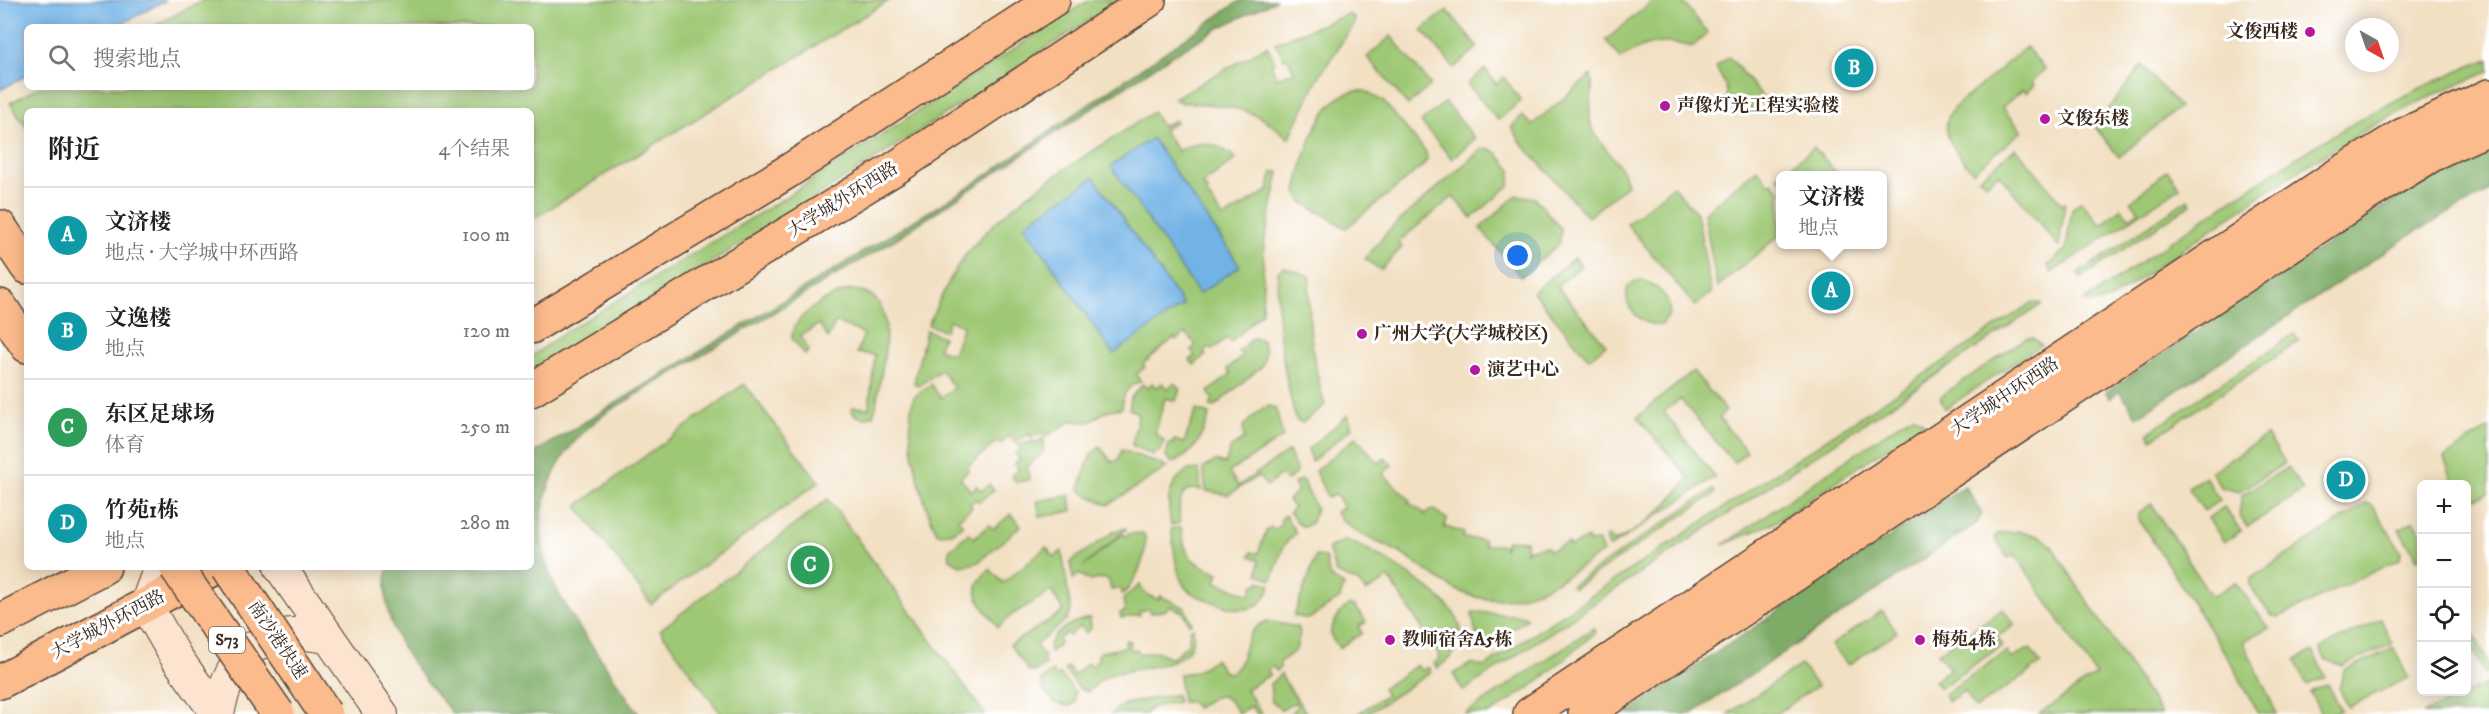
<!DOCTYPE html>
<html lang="zh">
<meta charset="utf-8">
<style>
body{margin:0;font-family:"IM FELL DW Pica","Noto Serif SC",serif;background:#f6f6f6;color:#222}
.controls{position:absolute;right:18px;bottom:18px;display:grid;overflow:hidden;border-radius:9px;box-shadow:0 3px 15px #0003}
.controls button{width:54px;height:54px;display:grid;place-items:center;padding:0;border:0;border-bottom:2px solid #e0e0e0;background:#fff;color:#222;font:30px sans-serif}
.compass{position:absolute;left:2345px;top:18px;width:54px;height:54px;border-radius:50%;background:#fff;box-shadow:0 3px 15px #0003;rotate:140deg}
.you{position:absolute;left:1518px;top:256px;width:21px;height:21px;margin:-15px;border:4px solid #fff;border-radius:50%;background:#1a73e8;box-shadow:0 0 0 9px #1a73e833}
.badge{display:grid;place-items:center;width:39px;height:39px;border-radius:50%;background:#7c3aed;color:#fff;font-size:20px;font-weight:700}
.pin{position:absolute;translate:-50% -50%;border:3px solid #fff;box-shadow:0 2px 6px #0006}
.popup{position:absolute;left:1776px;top:171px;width:111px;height:78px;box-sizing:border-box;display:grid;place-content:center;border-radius:9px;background:#fff;filter:drop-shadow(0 2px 4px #0005);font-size:20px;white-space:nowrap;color:#767676}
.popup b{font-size:22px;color:#222}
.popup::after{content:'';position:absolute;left:50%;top:100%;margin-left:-12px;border:12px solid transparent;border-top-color:#fff}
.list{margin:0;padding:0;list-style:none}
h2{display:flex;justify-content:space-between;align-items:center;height:78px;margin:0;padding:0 24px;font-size:26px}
h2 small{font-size:20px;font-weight:400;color:#767676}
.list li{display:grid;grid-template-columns:39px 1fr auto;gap:18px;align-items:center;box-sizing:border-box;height:96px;padding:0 24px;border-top:2px solid #e0e0e0}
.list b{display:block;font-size:22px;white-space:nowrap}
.list p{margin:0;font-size:20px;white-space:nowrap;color:#767676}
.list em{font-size:20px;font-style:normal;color:#767676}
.icon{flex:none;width:33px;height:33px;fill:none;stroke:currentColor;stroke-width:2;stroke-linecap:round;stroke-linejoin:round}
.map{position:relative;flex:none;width:2489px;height:714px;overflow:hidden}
.search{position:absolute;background:#fff;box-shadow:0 3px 15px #0003;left:24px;top:24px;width:510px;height:66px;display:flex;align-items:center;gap:15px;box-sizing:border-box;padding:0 21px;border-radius:9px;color:#767676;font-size:22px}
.panel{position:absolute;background:#fff;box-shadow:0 3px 15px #0003;left:24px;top:108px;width:510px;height:462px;border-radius:9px}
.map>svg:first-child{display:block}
</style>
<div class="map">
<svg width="2489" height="714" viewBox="0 0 2489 714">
<rect width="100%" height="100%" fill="#fff"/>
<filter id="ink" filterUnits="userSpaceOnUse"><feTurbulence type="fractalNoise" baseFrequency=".0167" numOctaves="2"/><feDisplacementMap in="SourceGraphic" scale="12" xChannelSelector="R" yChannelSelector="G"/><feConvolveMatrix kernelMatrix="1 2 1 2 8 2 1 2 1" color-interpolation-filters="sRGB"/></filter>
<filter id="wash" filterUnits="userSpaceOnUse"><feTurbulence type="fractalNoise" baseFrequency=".008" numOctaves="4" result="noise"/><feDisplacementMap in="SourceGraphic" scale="24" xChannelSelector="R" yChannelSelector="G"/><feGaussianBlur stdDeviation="1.35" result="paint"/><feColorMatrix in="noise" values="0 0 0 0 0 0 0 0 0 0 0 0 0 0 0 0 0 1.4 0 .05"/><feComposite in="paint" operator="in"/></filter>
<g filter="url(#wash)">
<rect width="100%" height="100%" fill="#f2e0c3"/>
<path fill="#9ec874" stroke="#6c7949" stroke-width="1.5" d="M 203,0 L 890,0 L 531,220 L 531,111 L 27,111 L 27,128 L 10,103 L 39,87 L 531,87 L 531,27 L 152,27 Z
M 1089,0 L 1120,0 C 926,128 731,253 531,372 L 531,357 L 565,332 L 778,202 Z
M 1654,0 L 1681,0 L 1708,33 L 1692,47 C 1666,39 1643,42 1621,59 L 1606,40 Z
M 1447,10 L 1478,47 L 1454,68 L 1422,30 Z
M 1348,14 L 1355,18 L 1354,24 L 1318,78 L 1289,139 C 1251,103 1227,107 1179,102 L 1174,98 L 1267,46 L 1275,62 L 1271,64 L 1276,78 L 1294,72 L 1288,58 L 1284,59 L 1275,43 Z
M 1391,36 L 1431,85 L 1408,105 L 1367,57 Z
M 2026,47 L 2045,69 L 2032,82 L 2034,85 L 2026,93 L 2023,90 L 2002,107 L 2022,131 L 1973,172 C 1958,154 1933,130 1955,107 Z
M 1729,57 L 1764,99 L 1750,110 L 1729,107 L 1726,87 L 1716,67 Z
M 2489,59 L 2489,72 C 2354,121 2228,220 2109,300 L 2098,303 L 2083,302 C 2211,216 2344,112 2489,59 Z
M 2142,65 L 2179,107 L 2119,157 L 2095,127 Z
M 1485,69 L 1496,84 L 1504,77 L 1521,101 L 1498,120 L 1467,84 Z
M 1591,75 C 1596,91 1586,111 1592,128 C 1601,149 1623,161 1627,185 L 1588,217 L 1523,145 L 1511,127 L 1522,116 L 1532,125 Z
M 1365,91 L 1384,102 L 1426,152 L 1427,160 L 1423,166 L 1346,228 L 1302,202 L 1296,192 C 1303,158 1320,86 1365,91 Z
M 1445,102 L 1475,139 L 1452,159 L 1421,122 Z
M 1153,112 L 1162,126 L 1175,120 L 1176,122 L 1163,130 L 1178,151 C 1199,139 1220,142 1236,159 L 1203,184 L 1208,191 L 1206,193 L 1223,218 L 1268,191 L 1273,172 L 1279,172 L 1264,244 L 1262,312 L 1231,342 L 1227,338 L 1212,350 L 1210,347 L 1204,352 L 1206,355 L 1194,365 L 1190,360 L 1195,356 L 1191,350 L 1196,345 L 1186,333 L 1176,340 L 1174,338 L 1143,364 L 1145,367 L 1136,375 L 1141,381 C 1128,385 1122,395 1122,408 L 1108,410 L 1089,422 L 1071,421 L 1047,436 L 1045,433 L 1031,437 L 1029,434 L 1016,442 L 1010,436 L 1001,444 L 998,441 L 967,467 L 969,470 L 960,478 L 971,491 L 977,486 L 981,491 L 989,484 L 994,490 L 979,502 L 976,499 L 970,504 L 972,507 L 958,519 L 963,525 L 952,533 L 938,534 C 922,505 902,428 914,397 L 931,384 L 941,398 L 954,388 L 941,370 L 920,385 L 917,386 L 914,383 L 926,330 L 943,337 L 938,349 L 953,354 L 963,325 L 949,320 L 945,331 L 928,325 C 938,303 948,280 962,260 C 1008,197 1088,156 1153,112 Z
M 1814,147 L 1838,175 L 1780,176 L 1780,179 L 1778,177 Z
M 1488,148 L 1497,153 L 1511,170 L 1510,185 L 1472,218 L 1453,197 L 1398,242 L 1402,247 L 1381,270 L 1365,259 L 1389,230 L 1482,149 Z
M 2016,148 L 2063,205 L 2065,203 L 2059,247 L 1999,174 L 1986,184 L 1979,178 Z
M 1757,169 L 1769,184 L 1772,182 L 1780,191 L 1780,235 L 1717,287 L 1704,213 Z
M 2167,170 L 2180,187 L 2051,273 L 2048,265 L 2066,249 L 2072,209 L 2081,201 L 2101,225 L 2121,208 L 2130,218 L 2139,211 L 2131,201 Z
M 1673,186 L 1697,213 L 1711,293 L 1695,306 L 1627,224 Z
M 1517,195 L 1535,198 L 1561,229 L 1560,243 L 1521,277 L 1480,228 Z
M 2188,199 L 2191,204 L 2081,278 L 2078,274 Z
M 1575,257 L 1581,266 L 1557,286 L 1606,345 L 1589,359 L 1533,292 Z
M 1284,267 L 1310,276 C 1307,320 1312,362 1325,405 L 1302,423 L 1296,420 C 1283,371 1275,322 1278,271 Z
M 1642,280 C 1657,285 1672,298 1669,315 L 1662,325 C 1642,327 1621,307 1628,287 L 1635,281 Z
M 850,290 C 908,290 879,372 876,407 L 873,415 L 865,418 L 856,416 L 851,410 L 852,407 L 869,408 L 875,355 L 857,353 L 864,334 L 836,322 L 828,338 L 819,324 L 800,336 L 809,350 L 805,355 L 792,338 C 792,315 830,295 850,290 Z
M 2033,302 L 2042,304 L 1463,691 L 1453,674 L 1472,663 L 1484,667 Z
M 2294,334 L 2299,341 L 2152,439 L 2148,433 Z
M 1253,338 L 1260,339 C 1267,346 1266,358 1262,366 L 1214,407 L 1210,406 L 1213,399 L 1208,392 L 1231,374 L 1227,369 L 1243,356 L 1238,351 Z
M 2026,338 L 2033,338 L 2041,345 L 1945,409 L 1940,398 L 1944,394 Z
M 1693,371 L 1726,411 L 1719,418 L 1747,452 L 1734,463 L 1680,399 L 1664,412 L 1715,477 L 1609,548 L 1606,537 L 1608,536 L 1614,542 C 1644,527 1669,505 1689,478 L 1637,417 Z
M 1152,383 L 1157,388 L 1162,383 L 1167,389 L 1175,383 L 1180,389 L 1176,401 L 1165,398 L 1155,433 L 1164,441 L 1160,451 L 1153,455 L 1132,445 L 1138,416 L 1136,412 L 1129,409 L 1131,397 L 1143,384 L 1147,388 Z
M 744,384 L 819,482 L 651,604 L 577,506 Z
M 1270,406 L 1276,409 L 1283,437 L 1229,472 L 1238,486 L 1289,451 L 1297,472 L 1287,481 L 1281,475 L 1267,486 L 1258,476 L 1228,495 L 1206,491 L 1203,468 L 1216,461 L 1225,464 L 1231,447 L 1244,439 L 1243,426 L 1263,408 Z
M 1196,410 L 1210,414 C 1202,436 1196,454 1172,463 L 1166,456 L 1169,443 L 1172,444 L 1174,440 L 1184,443 Z
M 1348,415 L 1352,428 L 1311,462 L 1308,449 Z
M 1915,416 L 1924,423 L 1779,520 L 1723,545 L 1909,417 Z
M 2489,428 L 2489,493 L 2467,503 L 2466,484 L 2454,484 L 2444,458 Z
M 2267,435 L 2285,463 L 2239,492 L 2221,487 L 2211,472 Z
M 1356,437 L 1378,463 L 1386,458 L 1392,465 L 1383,474 L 1410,500 L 1408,502 L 1426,514 L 1424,516 L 1432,509 L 1447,519 L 1444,529 L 1446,527 L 1464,533 L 1463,538 L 1484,540 L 1484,545 L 1504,545 L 1504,550 L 1507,540 L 1526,541 L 1526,552 L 1528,549 L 1547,546 L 1549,551 L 1568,543 L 1570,547 L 1588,538 L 1590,543 L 1598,541 L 1603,552 C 1560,581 1511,617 1457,590 C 1437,580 1419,564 1400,553 C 1379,541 1352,534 1338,515 L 1336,512 L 1344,507 L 1336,494 L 1328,498 L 1315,471 Z
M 1044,438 L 1043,452 L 1027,467 L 1030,480 L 1017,482 L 1011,476 L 1019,469 L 1014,464 L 1020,459 L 1015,454 L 1021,449 L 1018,445 L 1033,441 L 1035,444 Z
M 1100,447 L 1112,462 L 1118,460 L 1122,450 L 1168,467 L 1108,505 L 1083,493 L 1079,488 L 1091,454 Z
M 2288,467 L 2303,490 L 2247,527 L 2239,515 L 2242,495 Z
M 1199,469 L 1201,490 C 1178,484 1178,508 1180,523 L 1171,525 C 1167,502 1166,486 1187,470 Z
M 2205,477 L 2220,500 L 2204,511 L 2188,487 Z
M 1299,480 L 1303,481 L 1316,509 L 1312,522 L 1305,527 L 1300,525 L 1289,512 L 1294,508 L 1288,500 L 1298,490 L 1294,484 Z
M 1712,490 L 1715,491 L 1713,495 L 1574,588 L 1571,586 Z
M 1070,495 L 1072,511 L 1040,517 L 1037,501 Z
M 828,499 L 985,714 L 721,714 L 660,630 Z
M 2367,503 L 2373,506 L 2401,552 L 2400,559 L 2279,617 L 2272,616 L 2250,586 L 2250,579 Z
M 2151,504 L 2212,597 L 2235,582 L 2269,628 L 2243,641 L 2277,714 L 2258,714 L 2232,664 L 2138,518 L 2139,513 Z
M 2224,507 L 2241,531 L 2224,542 L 2208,518 Z
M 1011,514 L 1021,526 L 977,563 L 961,566 L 950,559 L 949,550 L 969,533 L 974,538 L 989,525 L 993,529 Z
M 1285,515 L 1296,533 L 1284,545 L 1272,580 L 1258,574 L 1259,560 L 1250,556 L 1252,552 L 1258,554 L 1266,531 L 1271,527 L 1274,530 L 1282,523 L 1280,520 Z
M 2414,521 L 2421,533 L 2421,557 L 2417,559 L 2399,529 Z
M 1181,527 C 1186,559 1189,561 1219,573 L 1216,582 L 1250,595 L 1254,584 L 1258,585 L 1259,581 L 1271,585 C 1260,618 1235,611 1210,601 C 1200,597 1189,594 1183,584 C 1175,569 1174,546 1171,529 Z
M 1127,528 L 1083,567 L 1123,534 L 1126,537 L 1128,534 L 1143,533 C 1152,545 1135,587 1122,594 L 1121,588 L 1111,590 L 1109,581 L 1105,578 L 1090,581 L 1079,574 L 1073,579 L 1070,562 L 1115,531 Z
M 2021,531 L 2041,537 L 2051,545 L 2161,714 L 2039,714 L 2096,675 L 2015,554 L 2008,558 L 1994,537 L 2000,533 Z
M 1343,541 C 1360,542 1390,562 1405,572 C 1439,595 1493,631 1437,668 L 1434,663 L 1440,659 L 1437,651 L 1389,578 L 1366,592 L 1358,582 L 1336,573 L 1328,548 Z
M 1046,547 L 1054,557 L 1062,551 L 1071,611 L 1067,619 L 1036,645 L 1045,657 L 1042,660 L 1046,665 L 1033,672 L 1028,670 L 1010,645 L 1064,611 L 1051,591 L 1013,614 L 998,627 C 982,604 963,591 990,569 L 1003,583 Z
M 1316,556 L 1325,557 L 1330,577 L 1344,585 L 1340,598 L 1309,619 L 1294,616 Z
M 1140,585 L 1144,593 L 1158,600 L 1160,596 L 1184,607 L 1192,623 L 1189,624 L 1183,612 L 1170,606 L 1166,610 L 1151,613 L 1150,609 L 1139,611 L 1140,615 L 1121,618 L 1120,613 L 1125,612 L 1123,599 Z
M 1349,605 L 1355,606 L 1366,622 L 1358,627 L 1362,633 L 1339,648 C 1336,644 1332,640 1331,635 C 1329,627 1342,609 1349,605 Z
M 2003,609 L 2015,625 L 1997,637 L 2003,645 L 1940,688 L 1934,681 L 1950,669 L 1938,653 Z
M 1882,611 L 1897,632 L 1848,665 L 1831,645 Z
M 1476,612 L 1525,616 L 1527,619 L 1483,648 L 1478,644 L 1472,614 Z
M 1090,618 L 1091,629 L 1086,633 L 1080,626 L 1069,636 L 1066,633 L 1058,640 L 1060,643 L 1050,653 L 1049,645 C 1056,630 1073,621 1090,618 Z
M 2381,619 L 2392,644 L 2342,666 L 2325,659 L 2320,648 Z
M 1267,621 L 1297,627 L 1300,632 L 1296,650 L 1280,662 L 1280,668 L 1276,671 L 1273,666 L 1267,670 L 1270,675 L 1246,689 L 1262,714 L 1257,714 L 1251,706 L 1239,714 C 1223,690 1220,692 1197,708 L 1191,702 L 1182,702 L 1179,674 L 1195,672 L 1215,659 L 1224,672 L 1231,673 C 1252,657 1236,634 1267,621 Z
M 1193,628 C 1201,670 1135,666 1110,675 C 1102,677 1095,686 1088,692 L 1079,688 L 1064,670 L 1067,667 L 1074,675 L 1088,663 L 1091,666 L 1099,659 L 1097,656 L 1101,652 L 1126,647 L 1125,641 L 1129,640 L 1131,650 L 1137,649 L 1140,654 L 1156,651 L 1172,658 L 1188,644 L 1190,629 Z
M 1593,628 L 1596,632 L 1535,684 L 1490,714 L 1465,714 Z
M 2472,629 L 2489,666 L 2489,672 L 2484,674 L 2467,637 L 2467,632 Z
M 2030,648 L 2041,664 L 1976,708 L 1964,691 L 1948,702 L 1944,694 L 2007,651 L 2012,659 Z
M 2394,648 L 2408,678 L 2348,707 L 2339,688 L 2344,670 Z
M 2313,651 L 2325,677 L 2307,685 L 2295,660 Z
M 1417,665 L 1421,671 L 1428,667 L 1431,672 L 1367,714 L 1357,714 L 1386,695 L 1382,689 Z
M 1801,665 L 1817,686 L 1776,714 L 1728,714 Z
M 1052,671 L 1056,677 L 1060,674 L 1075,692 L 1075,703 L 1069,706 L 1055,703 L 1042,688 L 1042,680 Z
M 1281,674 L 1284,680 L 1307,714 L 1290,714 L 1298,706 L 1295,702 L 1282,710 L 1272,702 L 1270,684 Z
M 2489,683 L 2489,714 L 2423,714 Z
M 2328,684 L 2341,710 L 2333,714 L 2321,714 L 2310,692 Z
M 1176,694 L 1178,702 L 1152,707 L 1145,714 L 1110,714 L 1124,704 Z"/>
<path fill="#7eac66" stroke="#5c6b42" stroke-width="1.5" d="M 1241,0 L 1276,0 L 1219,28 L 1174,54 L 891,242 L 611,410 C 587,426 569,444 556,470 C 521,538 553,591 592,646 C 608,669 623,692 639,714 L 453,714 C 418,671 375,628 388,567 L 531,567 L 531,455 L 966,189 Z
M 2489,151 L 2489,191 L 2413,233 L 2137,417 L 2120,391 L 2110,398 L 2106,392 L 2369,216 L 2426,182 Z
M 1965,486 L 1982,513 L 1977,523 L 1692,714 L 1625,714 Z"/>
<path fill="#72b3e6" stroke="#566e82" stroke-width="1.5" d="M 0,0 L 166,0 L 116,27 L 27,27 L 27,75 L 0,90 Z
M 1152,138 L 1240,266 L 1199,294 L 1111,166 Z
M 1094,177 L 1183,305 L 1113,354 L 1024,225 Z"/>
</g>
<g filter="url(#ink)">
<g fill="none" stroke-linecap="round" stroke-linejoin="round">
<defs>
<path id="secondary" d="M 160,567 L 146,605 L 176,657 L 217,714
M 280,567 L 382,714
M 218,714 C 230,652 265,622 329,638"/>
<path id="primary" d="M 531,327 L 787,172 L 1053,0
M 531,390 L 894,169 L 1149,0
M 0,621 L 104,567
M 0,682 L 217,567
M 1530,714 L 2336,176 L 2401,136 L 2489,96
M 1585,714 L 2361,198 L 2440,150 L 2489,128"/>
<path id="motorway" d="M 0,227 L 27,267
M 0,306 L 27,346"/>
</defs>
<use href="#secondary" stroke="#564537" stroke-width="34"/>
<use href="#primary" stroke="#564537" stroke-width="36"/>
<use href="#motorway" stroke="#564537" stroke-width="36"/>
<use href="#secondary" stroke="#fde4d1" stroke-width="32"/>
<use href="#primary" stroke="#fbbb8c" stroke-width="33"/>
<use href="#motorway" stroke="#fbbb8c" stroke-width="33"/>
<defs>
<path id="motorway-bridge" d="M 176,567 L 278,714
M 228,567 L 326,714"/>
</defs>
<use href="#motorway-bridge" stroke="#564537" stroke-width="36" stroke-linecap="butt"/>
<use href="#motorway-bridge" stroke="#fbbb8c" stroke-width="33"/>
</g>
</g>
<g fill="#b5179e" stroke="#fff" stroke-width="2">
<circle cx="2310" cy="32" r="6"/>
<circle cx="1665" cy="106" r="6"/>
<circle cx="2045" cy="119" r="6"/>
<circle cx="1362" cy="334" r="6"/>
<circle cx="1475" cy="370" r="6"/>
<circle cx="1390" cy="640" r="6"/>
<circle cx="1920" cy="640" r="6"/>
</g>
<g text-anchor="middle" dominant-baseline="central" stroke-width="6" stroke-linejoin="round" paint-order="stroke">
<rect fill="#fff" stroke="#766a62" stroke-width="1.5" x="209" y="627" width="36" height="26" rx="4.5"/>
<g font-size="16" font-weight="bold" fill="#3b2a1e">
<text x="227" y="640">S73</text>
</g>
<g font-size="18" font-weight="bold" fill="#3b2a1e" stroke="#fff" text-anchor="start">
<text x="2298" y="32" text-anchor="end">文俊西楼</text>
<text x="1677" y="106">声像灯光工程实验楼</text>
<text x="2057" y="119">文俊东楼</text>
<text x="1374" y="334">广州大学(大学城校区)</text>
<text x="1487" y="370">演艺中心</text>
<text x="1402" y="640">教师宿舍A5栋</text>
<text x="1932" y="640">梅苑4栋</text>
</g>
<g font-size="18" fill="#3b2a1e" stroke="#fff">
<text transform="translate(843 200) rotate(-32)">大学城外环西路</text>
<text transform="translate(2005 397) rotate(-34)">大学城中环西路</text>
<text transform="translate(108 625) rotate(-28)">大学城外环西路</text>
<text transform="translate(277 640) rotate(56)">南沙港快速</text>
</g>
</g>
</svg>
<div class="controls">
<button>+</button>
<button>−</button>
<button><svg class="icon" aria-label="locate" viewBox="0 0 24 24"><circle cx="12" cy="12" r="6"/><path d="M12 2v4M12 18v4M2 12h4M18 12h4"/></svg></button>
<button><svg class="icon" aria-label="layers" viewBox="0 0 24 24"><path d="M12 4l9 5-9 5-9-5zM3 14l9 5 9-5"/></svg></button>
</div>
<svg class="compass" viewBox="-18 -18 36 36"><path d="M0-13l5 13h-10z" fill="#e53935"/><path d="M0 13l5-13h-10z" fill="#767676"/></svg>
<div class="you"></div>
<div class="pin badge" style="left:1831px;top:291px;background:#0f9aa8">A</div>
<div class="popup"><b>文济楼</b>地点</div>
<div class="pin badge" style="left:1854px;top:68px;background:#0f9aa8">B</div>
<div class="pin badge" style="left:810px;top:565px;background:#2e9e5b">C</div>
<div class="pin badge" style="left:2346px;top:480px;background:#0f9aa8">D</div>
<div class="search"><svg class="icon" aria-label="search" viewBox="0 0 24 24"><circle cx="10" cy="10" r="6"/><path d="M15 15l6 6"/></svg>搜索地点</div>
<section class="panel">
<h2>附近<small>4个结果</small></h2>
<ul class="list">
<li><span class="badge" style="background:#0f9aa8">A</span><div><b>文济楼</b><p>地点 · 大学城中环西路</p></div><em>100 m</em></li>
<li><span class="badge" style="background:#0f9aa8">B</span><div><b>文逸楼</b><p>地点</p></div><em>120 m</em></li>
<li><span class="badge" style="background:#2e9e5b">C</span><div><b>东区足球场</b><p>体育</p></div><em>250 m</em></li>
<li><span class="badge" style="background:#0f9aa8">D</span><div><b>竹苑1栋</b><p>地点</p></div><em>280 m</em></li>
</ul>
</section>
</div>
